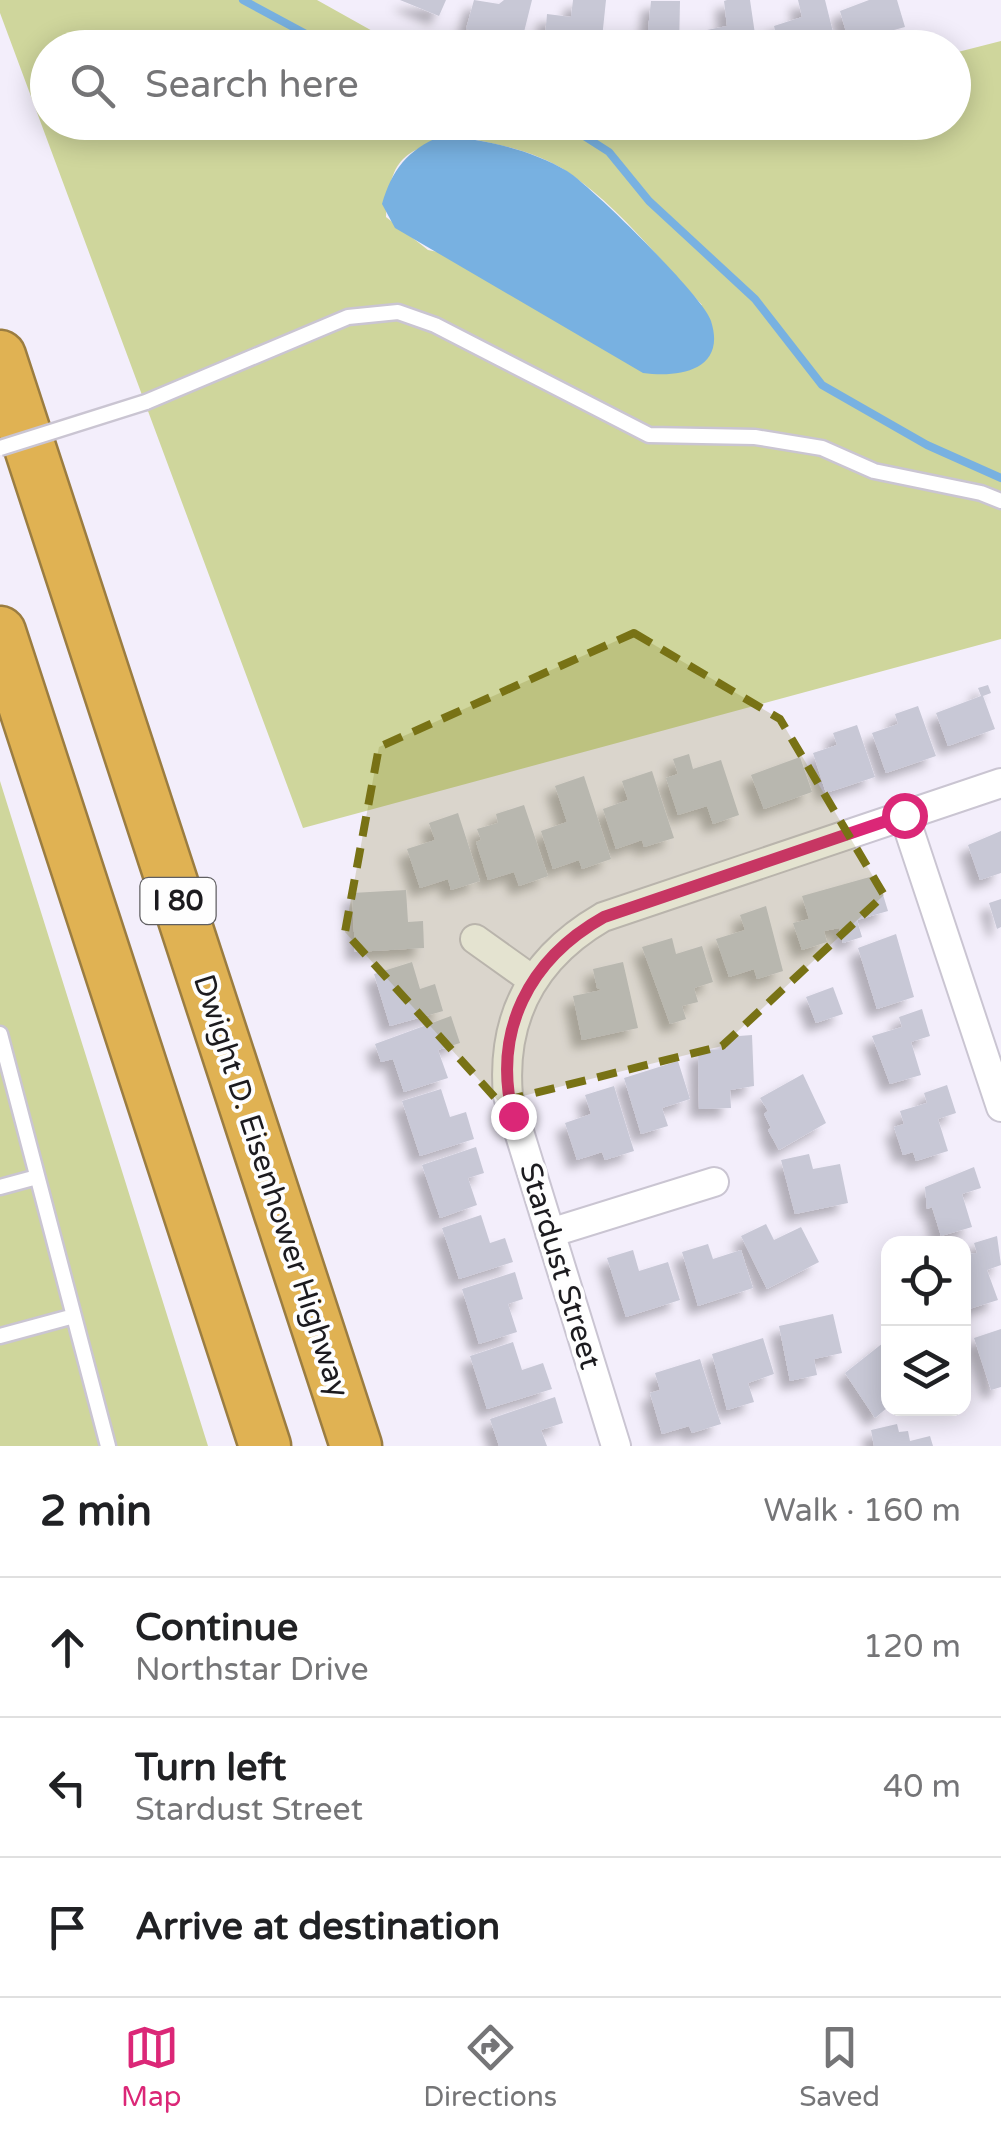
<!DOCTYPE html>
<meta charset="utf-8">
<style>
body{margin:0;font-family:"Varela Round",sans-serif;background:#f6f6f6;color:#202124}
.controls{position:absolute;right:30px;bottom:30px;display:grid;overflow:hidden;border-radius:20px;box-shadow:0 5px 25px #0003}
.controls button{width:90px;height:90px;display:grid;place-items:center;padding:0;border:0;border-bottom:2px solid #e0e0e0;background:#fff;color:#202124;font:50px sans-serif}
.stop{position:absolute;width:30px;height:30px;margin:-22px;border:8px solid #db2777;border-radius:50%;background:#fff}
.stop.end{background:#db2777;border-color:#fff;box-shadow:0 2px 10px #0008}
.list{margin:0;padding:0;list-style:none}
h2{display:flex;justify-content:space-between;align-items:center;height:130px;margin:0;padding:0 40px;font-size:42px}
h2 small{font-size:32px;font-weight:400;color:#757577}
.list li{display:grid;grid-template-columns:65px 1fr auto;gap:30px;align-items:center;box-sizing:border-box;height:140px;padding:0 40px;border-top:2px solid #e0e0e0}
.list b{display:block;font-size:38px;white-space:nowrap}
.list p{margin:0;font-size:32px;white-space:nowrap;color:#757577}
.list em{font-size:32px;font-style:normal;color:#757577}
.icon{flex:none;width:55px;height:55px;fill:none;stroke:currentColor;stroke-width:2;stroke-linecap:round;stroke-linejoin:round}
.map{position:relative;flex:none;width:1001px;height:1446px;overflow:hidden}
.search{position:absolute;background:#fff;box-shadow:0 5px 25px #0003;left:30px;right:30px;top:30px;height:110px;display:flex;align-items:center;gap:25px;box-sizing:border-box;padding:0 35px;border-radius:55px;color:#757577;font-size:38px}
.sheet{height:550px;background:#fff}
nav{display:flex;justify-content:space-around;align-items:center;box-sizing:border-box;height:140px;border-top:2px solid #e0e0e0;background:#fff;font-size:28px;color:#757577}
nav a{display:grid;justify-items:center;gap:5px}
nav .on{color:#db2777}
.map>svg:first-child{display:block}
</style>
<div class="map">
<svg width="1001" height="1446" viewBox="0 0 1001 1446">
<defs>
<filter id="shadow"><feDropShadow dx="-9" dy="9" stdDeviation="5" flood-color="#0004"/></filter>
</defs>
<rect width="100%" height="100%" fill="#f3eefb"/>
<path fill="#cfd69c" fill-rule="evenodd" d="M 0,0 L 317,0 L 401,47 L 48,48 L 48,122 L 954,122 L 954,53 L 1001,41 L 1001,639 L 303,828 L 0,13 ZM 466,138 C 499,144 541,153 569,173 C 619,207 661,261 702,305 L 428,250 L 386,217 C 390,153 407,147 466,138 Z
M 0,781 L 208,1446 L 0,1446 Z"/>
<path fill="#78b1e1" d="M 441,136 C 483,139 530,149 567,171 C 591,186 704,297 711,321 C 727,371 678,378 643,373 L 395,228 L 382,204 C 392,170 407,150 441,136 Z"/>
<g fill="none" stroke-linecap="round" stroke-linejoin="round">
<path stroke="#78b1e1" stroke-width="8" d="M 243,0 L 332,48
M 562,122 L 609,152 L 649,201 L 755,299 L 822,385 L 927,445 L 1001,478"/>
</g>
<path fill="#c8c8d6" filter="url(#shadow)" d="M 400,0 L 446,0 L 439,16 Z
M 474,0 L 499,4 L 504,0 L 532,0 L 521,44 L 466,29 Z
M 573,0 L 606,0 L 601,48 L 544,48 L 547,14 L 571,17 Z
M 727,0 L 750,0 L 757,48 L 699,48 L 697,32 L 727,26 L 724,1 Z
M 798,0 L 825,0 L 836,44 L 779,48 L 774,26 L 802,17 Z
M 869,0 L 897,0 L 905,27 L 849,42 L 840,11 Z
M 651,1 L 680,1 L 679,48 L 619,48 L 619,30 L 648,30 Z
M 988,685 L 991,693 L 983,696 L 995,729 L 948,746 L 936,713 L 981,696 L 978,688 Z
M 918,706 L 936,756 L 886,773 L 872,733 L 898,724 L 895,714 Z
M 857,725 L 875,777 L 826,793 L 813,753 L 837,745 L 833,733 Z
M 689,754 L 693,769 L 721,760 L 739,815 L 713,824 L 707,806 L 678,815 L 666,778 L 678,774 L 673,759 Z
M 800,757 L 812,792 L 764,809 L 751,775 Z
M 652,771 L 674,838 L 644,847 L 642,840 L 616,849 L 603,809 L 628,800 L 622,781 Z
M 584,776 L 611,859 L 582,869 L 579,860 L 553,869 L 541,831 L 567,822 L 555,786 Z
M 524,805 L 548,876 L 519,886 L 514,872 L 488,880 L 476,842 L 481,840 L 477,829 L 498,823 L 496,814 Z
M 458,813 L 480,881 L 451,890 L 448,879 L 420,888 L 407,849 L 435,840 L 429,823 Z
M 1001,831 L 1001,873 L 980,880 L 968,845 Z
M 877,875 L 888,911 L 857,920 L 862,937 L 843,943 L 839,928 L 824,931 L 827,942 L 802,950 L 793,923 L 809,919 L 802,896 Z
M 406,890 L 408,922 L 423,921 L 424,948 L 355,952 L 352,893 Z
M 1001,899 L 1001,927 L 997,929 L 989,903 Z
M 766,906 L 783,971 L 757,979 L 754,969 L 729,977 L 716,939 L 745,930 L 740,915 Z
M 896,934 L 914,997 L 877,1009 L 858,948 Z
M 672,938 L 676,954 L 702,946 L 713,982 L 694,988 L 698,1002 L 682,1006 L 686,1019 L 670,1024 L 642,947 Z
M 412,962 L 420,989 L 435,984 L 443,1011 L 390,1026 L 374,974 Z
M 623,962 L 638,1028 L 582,1040 L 573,996 L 602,990 L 597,988 L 593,969 Z
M 833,987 L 843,1014 L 816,1023 L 806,997 Z
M 922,1009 L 930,1036 L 911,1042 L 921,1075 L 890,1084 L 872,1036 L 902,1027 L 899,1017 Z
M 451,1016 L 460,1043 L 438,1050 L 448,1078 L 404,1092 L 393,1059 L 381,1062 L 375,1044 Z
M 752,1035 L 754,1086 L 730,1090 L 731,1108 L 699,1109 L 698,1050 L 727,1049 L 726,1037 Z
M 678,1061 L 690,1099 L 662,1108 L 668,1126 L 641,1134 L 624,1078 Z
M 803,1074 L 826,1123 L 779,1150 L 768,1130 L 771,1128 L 764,1114 L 768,1111 L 760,1098 Z
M 947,1085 L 956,1113 L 938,1119 L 948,1151 L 916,1161 L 913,1152 L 903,1155 L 894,1127 L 904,1124 L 900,1111 L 927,1103 L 924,1093 Z
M 614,1086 L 634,1151 L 605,1160 L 602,1152 L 577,1160 L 565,1123 L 591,1114 L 585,1095 Z
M 441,1089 L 450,1117 L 466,1112 L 474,1139 L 420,1156 L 402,1101 Z
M 476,1147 L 484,1173 L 468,1178 L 477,1205 L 440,1218 L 422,1165 Z
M 809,1154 L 813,1169 L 840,1164 L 848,1203 L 795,1214 L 781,1160 Z
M 974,1167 L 981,1188 L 962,1194 L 972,1227 L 941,1236 L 932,1207 L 927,1209 L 925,1187 Z
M 481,1215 L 490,1243 L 505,1238 L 513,1262 L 459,1279 L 442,1228 Z
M 766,1224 L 774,1240 L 801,1227 L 819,1262 L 767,1289 L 741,1236 Z
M 997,1236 L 1001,1265 L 987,1270 L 998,1300 L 966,1310 L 964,1255 L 977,1253 L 974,1243 Z
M 708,1244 L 713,1259 L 741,1250 L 753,1288 L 698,1306 L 682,1252 Z
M 633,1250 L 639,1271 L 668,1262 L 680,1300 L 626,1317 L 607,1258 Z
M 515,1272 L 523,1299 L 508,1304 L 517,1332 L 479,1344 L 462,1289 Z
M 833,1314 L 842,1353 L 814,1359 L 817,1375 L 790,1381 L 779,1326 Z
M 1001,1329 L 1001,1387 L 991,1390 L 974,1338 Z
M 763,1338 L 774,1374 L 748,1383 L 754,1402 L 727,1410 L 712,1354 Z
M 888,1339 L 888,1382 L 885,1386 L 888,1407 L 875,1418 L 845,1373 Z
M 513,1342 L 522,1370 L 543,1363 L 552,1389 L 487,1409 L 470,1356 Z
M 700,1359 L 721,1424 L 692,1433 L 689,1426 L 662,1434 L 650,1393 L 660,1390 L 655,1373 Z
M 555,1397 L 563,1423 L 541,1430 L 547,1446 L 499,1446 L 490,1419 Z
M 897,1424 L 899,1432 L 908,1431 L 910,1441 L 930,1436 L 933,1446 L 874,1446 L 871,1430 Z"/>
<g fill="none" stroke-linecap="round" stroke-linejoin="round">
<defs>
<path id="lane" d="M 146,402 L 348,317 L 398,312 L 435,325 L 649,435 L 755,437 L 822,448 L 874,471 L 981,493 L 1001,501
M 0,1034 L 108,1446
M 0,1187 L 37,1177
M 0,1336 L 74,1316"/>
<path id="street" d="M 904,815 L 1001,1107
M 475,939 L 531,979
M 550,1233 L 714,1182
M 616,1446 L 508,1096 C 501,1016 534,957 603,917 L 1001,783"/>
<path id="highway" d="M 0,356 L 356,1446
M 0,632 L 265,1446"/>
</defs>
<use href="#lane" stroke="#cac5d2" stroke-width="19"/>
<use href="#street" stroke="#cac5d2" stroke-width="32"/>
<use href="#highway" stroke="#9b7d41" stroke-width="55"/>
<use href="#lane" stroke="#fff" stroke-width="14"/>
<use href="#street" stroke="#fff" stroke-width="28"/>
<use href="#highway" stroke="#e0b253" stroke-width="50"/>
<defs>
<path id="lane-bridge" d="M 0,448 L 146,402"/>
</defs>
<use href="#lane-bridge" stroke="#cac5d2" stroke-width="19" stroke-linecap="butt"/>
<use href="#lane-bridge" stroke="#fff" stroke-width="14"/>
</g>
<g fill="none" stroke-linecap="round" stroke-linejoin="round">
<path stroke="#db2777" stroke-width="12" d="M 513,1116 C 492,1031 529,959 604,917 L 904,815"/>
</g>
<path fill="#787215" fill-opacity="0.2" stroke="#787215" stroke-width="8" stroke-dasharray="20 12" stroke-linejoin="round" d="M 634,633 L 780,719 L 884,895 L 722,1046 L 499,1102 L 345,932 L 379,747 Z"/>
<g text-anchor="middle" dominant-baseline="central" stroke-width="8" stroke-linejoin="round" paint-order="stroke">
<rect fill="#fefefe" stroke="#605f62" stroke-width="2.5" x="140.5" y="878" width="75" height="46" rx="8"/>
<g font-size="28" font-weight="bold" fill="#1c1b1f">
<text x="178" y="901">I 80</text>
</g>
<g font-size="30" fill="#1c1b1f" stroke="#fefefe">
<text transform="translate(271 1186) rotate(72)">Dwight D. Eisenhower Highway</text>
<text transform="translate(560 1266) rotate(73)">Stardust Street</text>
</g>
</g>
</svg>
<div class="controls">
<button><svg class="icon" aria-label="locate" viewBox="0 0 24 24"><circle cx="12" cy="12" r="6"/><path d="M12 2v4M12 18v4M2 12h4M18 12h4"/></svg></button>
<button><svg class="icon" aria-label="layers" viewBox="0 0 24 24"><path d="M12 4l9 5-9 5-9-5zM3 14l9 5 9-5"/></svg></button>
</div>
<div class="stop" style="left:904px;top:815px"></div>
<div class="stop end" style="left:513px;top:1116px"></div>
<div class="search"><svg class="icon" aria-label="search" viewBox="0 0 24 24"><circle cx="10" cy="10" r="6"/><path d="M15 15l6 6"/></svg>Search here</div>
</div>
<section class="sheet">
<h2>2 min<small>Walk · 160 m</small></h2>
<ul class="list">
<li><svg class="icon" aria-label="ahead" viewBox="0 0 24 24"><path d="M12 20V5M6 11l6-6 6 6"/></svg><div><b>Continue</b><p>Northstar Drive</p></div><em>120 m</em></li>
<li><svg class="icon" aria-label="left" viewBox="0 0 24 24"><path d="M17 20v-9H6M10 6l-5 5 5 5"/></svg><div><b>Turn left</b><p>Stardust Street</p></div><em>40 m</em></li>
<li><svg class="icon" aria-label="arrive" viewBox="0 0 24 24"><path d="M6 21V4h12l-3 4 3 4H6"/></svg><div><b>Arrive at destination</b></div></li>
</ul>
</section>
<nav>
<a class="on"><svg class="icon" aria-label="map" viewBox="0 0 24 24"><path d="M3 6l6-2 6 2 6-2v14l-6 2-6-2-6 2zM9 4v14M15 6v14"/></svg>Map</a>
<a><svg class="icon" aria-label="directions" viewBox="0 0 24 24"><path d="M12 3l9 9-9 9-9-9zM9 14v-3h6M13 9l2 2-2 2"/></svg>Directions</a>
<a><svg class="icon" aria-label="saved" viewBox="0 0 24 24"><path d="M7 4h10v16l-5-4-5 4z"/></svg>Saved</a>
</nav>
